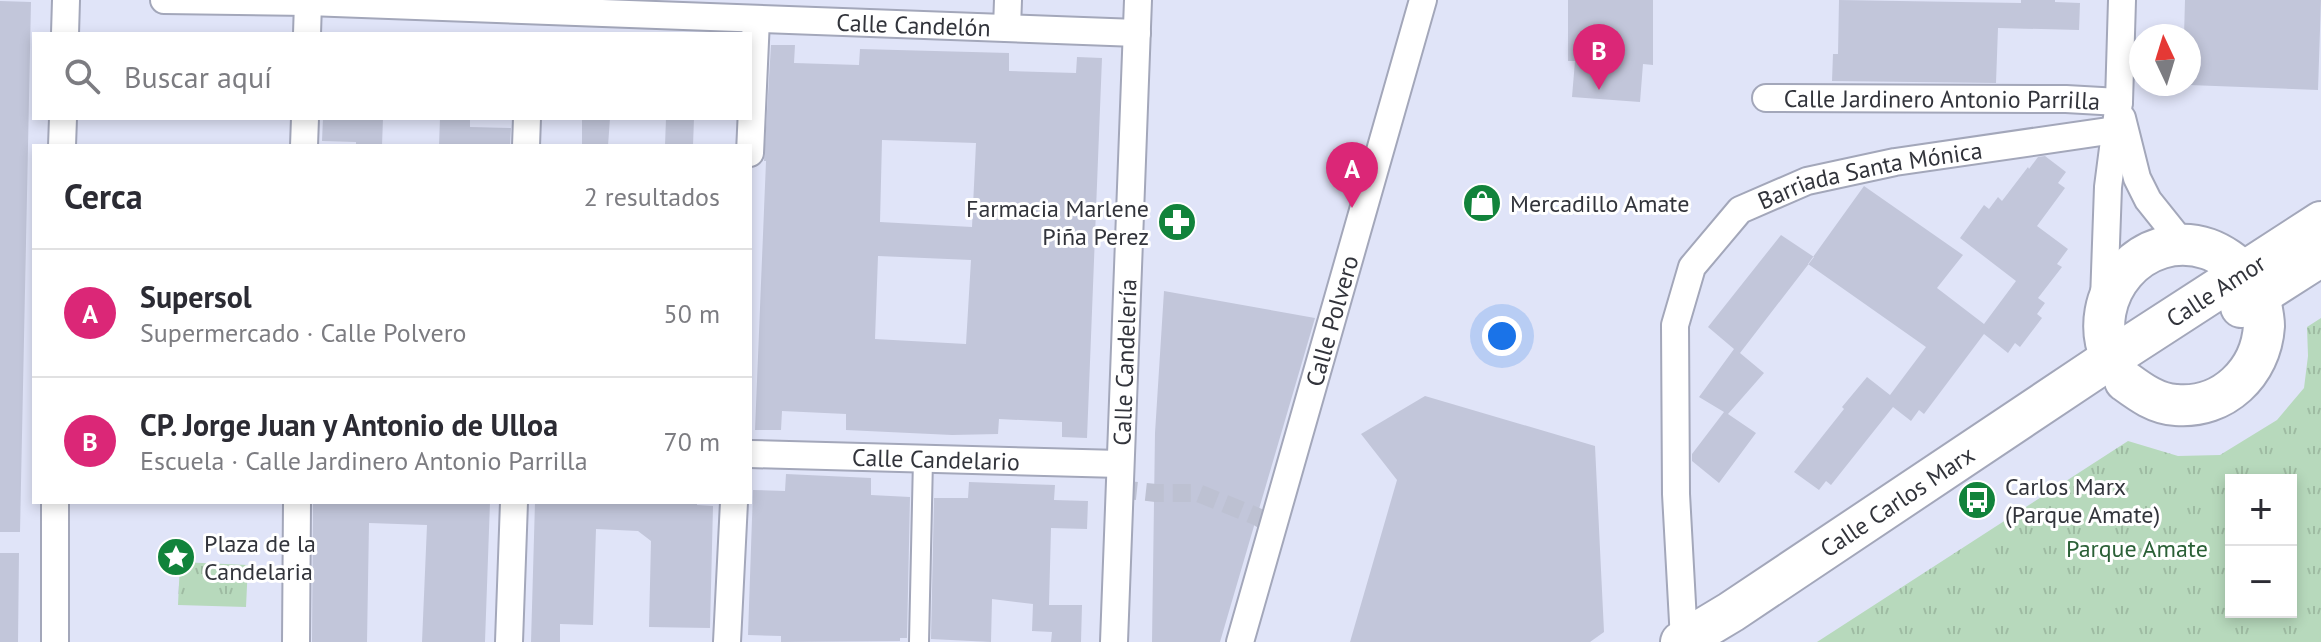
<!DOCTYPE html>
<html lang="es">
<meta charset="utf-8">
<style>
body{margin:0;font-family:"PT Sans",sans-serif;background:#f7f7f7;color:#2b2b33}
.controls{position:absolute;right:24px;bottom:24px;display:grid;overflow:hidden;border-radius:0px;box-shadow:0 4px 12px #0003}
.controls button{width:72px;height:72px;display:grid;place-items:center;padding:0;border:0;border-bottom:2px solid #e1e1e2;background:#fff;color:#2b2b33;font:40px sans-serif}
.compass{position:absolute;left:2129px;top:24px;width:72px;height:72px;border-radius:50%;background:#fff;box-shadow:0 4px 12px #0003;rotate:356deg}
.you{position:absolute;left:1502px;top:336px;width:28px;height:28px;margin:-20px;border:6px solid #fff;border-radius:50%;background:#1a73e8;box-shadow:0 0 0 12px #1a73e833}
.badge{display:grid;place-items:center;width:52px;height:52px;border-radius:50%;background:#db2777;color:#fff;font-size:26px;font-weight:700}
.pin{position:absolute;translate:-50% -66px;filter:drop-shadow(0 2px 4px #0008)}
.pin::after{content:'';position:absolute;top:42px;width:28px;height:24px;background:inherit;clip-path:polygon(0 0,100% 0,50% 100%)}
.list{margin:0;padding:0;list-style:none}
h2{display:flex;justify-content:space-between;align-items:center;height:104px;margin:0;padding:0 32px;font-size:34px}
h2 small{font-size:26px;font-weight:400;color:#7c7c81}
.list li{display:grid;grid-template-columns:52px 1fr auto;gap:24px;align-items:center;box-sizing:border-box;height:128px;padding:0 32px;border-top:2px solid #e1e1e2}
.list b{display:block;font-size:30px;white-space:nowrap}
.list p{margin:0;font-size:26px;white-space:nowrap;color:#7c7c81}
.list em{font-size:26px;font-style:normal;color:#7c7c81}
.icon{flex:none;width:44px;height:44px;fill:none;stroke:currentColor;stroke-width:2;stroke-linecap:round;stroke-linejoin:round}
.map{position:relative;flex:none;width:2321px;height:642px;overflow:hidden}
.search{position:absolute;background:#fff;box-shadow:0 4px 12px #0003;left:32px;top:32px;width:720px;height:88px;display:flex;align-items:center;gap:20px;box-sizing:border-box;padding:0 28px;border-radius:0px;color:#7c7c81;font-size:30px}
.panel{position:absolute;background:#fff;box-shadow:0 4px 12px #0003;left:32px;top:144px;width:720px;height:360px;border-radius:0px}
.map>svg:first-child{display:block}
</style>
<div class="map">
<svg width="2321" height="642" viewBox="0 0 2321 642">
<defs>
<pattern id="grass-tufts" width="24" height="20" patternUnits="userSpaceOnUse" patternTransform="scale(2)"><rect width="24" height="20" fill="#b7d9bc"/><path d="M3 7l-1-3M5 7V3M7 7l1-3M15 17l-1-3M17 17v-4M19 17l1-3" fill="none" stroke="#9ebba2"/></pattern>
</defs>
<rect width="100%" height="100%" fill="#e0e4f8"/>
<path fill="url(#grass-tufts)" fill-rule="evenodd" d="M 2321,318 L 2321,642 L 1817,642 L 2128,441 L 2178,456 L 2220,455 L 2277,420 L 2304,388 L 2308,356 L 2307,327 ZM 2231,480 L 2291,480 L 2291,612 L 2231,612 Z
M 180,562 L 248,565 L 246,607 L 178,605 Z"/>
<path fill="#c2c6da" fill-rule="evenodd" d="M 1568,0 L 1653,0 L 1653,65 L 1643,64 L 1640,102 L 1572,97 L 1575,61 L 1568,61 Z
M 1839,0 L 2021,3 L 2021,0 L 2055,0 L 2055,2 L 2080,3 L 2079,30 L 1998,28 L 1996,83 L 1832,81 L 1833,54 L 1838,54 Z
M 2185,0 L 2321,0 L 2318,90 L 2189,85 L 2189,36 L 2184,36 Z
M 0,1 L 31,2 L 20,532 L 0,532 Z
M 771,45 L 795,45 L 794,63 L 859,65 L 860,49 L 1009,53 L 1009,71 L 1076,73 L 1077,57 L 1102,58 L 1087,438 L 1062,437 L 1062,422 L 999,419 L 998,434 L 952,435 L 846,430 L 846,414 L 782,411 L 781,430 L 755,430 L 766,161 L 764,161 ZM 882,140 L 976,143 L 972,227 L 880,222 ZM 878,256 L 971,260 L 966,344 L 875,339 Z
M 323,118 L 383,118 L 382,146 L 356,146 L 356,142 L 322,141 Z
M 440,118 L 470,118 L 470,127 L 511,128 L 510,146 L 439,146 Z
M 582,118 L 610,118 L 608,146 L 582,146 Z
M 666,118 L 694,118 L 693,146 L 665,146 Z
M 2045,156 L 2066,172 L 2058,183 L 2065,188 L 2037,226 L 2068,249 L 2057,264 L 2062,267 L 2038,298 L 2045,303 L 2037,314 L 2042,318 L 2020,347 L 2015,343 L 2008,353 L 1984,334 L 1924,414 L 1919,410 L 1911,421 L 1893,407 L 1831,485 L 1826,481 L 1819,490 L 1794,472 L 1844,409 L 1842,407 L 1867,377 L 1890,395 L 1926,347 L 1808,264 L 1864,186 L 1963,255 L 1937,288 L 1984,324 L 2016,281 L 1960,238 L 1984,205 L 1989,209 L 1998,197 L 2002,201 L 2028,167 L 2029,169 L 2038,157 Z
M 1781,235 L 1814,257 L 1740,353 L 1764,373 L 1728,414 L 1756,433 L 1719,483 L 1692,461 L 1692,454 L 1724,412 L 1699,397 L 1734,349 L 1708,327 Z
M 1164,291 L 1315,318 L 1220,642 L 1152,642 L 1155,433 Z
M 1425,396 L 1595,446 L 1604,632 L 1590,642 L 1350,642 L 1397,480 L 1361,434 Z
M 786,474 L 871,478 L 871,495 L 910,497 L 907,638 L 900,638 L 900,641 L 781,642 L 781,636 L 748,635 L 753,490 L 785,491 Z
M 969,482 L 1055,485 L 1054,500 L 1088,501 L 1087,529 L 1051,528 L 1049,605 L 1082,605 L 1081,642 L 1051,642 L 1052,632 L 1032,631 L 1033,604 L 992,599 L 991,642 L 931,639 L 934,498 L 968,498 Z
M 313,502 L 490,502 L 485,642 L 422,642 L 427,525 L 369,523 L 367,642 L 312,642 Z
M 535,502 L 697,502 L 697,505 L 713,506 L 710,628 L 649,627 L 651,541 L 638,531 L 596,529 L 593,625 L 560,624 L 560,642 L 531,642 Z
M 0,553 L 19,553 L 18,642 L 0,642 Z"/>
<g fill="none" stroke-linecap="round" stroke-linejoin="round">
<path stroke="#bdc1d2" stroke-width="18" stroke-dasharray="18 9" stroke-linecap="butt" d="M 1119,489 L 1156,493 L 1198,493 L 1258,517 L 1273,527"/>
<defs>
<path id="pedestrian" d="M 919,642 L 923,459"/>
<g id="minor">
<path id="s1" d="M 164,0 L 308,2 L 1137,33"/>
<path d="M 1007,28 L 1008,0"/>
<path d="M 65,34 L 66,0"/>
<path d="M 307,34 L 308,2"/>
<path id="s2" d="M 1766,98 L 2066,99 L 2119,102"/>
<path d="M 2122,118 L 2137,178 L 2148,200 L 2184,245"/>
<path d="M 62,146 L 63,118"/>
<path d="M 304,146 L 305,118"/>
<path d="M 526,146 L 527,118"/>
<path d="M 750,153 L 756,19"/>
<path d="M 2104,300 L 2108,187 L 2119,102 L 2122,0"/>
<path id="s3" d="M 750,454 L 1120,464"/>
<path d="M 55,502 L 55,642"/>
<path id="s4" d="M 1684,640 L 1676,494 L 1675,325 L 1692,267 L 1740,210 L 1807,181 L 1895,162 L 2115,130"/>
<path d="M 296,642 L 297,502"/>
<path d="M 509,642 L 514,502"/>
<path d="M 727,642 L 734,502"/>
<path id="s5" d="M 1114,642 L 1138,0"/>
<path id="s6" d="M 1240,642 L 1423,0"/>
</g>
<g id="primary">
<path d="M 2241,307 L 2321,256"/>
<path d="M 2111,358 C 2084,296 2142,227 2208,249 C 2222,254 2233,263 2244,272"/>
<path d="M 2125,381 C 2140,392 2156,404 2176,405 C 2223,409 2261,373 2264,326 C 2264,316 2261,305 2259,295"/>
<path id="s7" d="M 1681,642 L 1731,612 L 2111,358 L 2321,222"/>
</g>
</defs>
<use href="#pedestrian" stroke="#a3a7ba" stroke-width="22"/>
<use href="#minor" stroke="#a3a7ba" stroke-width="30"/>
<use href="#primary" stroke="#a3a7ba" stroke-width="44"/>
<use href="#pedestrian" stroke="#fff" stroke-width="18"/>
<use href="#minor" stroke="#fff" stroke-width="26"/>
<use href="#primary" stroke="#fff" stroke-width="40"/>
</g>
<defs>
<symbol id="shop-disc" viewBox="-11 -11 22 22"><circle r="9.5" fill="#11833b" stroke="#fff"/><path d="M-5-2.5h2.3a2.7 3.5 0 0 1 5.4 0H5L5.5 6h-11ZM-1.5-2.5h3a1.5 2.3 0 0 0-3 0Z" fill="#fff"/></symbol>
<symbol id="pharmacy-disc" viewBox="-11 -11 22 22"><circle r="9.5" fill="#11833b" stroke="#fff"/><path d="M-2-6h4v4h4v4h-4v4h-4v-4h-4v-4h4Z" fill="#fff"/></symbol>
<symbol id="bus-disc" viewBox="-11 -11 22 22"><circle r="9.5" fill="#11833b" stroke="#fff"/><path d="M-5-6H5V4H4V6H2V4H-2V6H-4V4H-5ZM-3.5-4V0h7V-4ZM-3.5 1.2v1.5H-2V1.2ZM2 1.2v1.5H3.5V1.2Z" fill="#fff"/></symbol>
<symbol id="sight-disc" viewBox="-11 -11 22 22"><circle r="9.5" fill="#11833b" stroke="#fff"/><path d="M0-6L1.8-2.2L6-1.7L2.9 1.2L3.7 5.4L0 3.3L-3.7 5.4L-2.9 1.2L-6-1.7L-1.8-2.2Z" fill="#fff"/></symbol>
</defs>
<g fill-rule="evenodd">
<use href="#shop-disc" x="1460" y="181" width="44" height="44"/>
<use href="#pharmacy-disc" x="1155" y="200" width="44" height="44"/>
<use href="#bus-disc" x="1955" y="478" width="44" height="44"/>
<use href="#sight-disc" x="154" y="535" width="44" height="44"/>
</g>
<g text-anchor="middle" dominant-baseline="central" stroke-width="6" stroke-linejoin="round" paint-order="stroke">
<g font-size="24" fill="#32343b" stroke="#fff">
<text stroke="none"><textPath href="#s1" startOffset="750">Calle Candelón</textPath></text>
<text stroke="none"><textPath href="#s2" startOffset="176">Calle Jardinero Antonio Parrilla</textPath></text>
<text stroke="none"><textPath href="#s4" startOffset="586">Barriada Santa Mónica</textPath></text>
<text stroke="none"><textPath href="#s7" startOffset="640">Calle Amor</textPath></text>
<text stroke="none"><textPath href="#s6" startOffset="334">Calle Polvero</textPath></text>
<text stroke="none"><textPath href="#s5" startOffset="280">Calle Candelería</textPath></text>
<text stroke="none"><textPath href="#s3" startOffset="186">Calle Candelario</textPath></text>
<text stroke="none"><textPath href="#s7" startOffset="258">Calle Carlos Marx</textPath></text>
</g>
<g font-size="24" fill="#32343b" stroke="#fff" text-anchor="start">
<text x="1510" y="203">Mercadillo Amate</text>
<text x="1149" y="208" text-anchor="end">Farmacia Marlene<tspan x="1149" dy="28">Piña Perez</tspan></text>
<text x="2005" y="486">Carlos Marx<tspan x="2005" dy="28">(Parque Amate)</tspan></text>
<text x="204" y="543">Plaza de la<tspan x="204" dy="28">Candelaria</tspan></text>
</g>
<g font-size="24" fill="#2b6037" stroke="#fff">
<text x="2137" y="548">Parque Amate</text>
</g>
</g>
</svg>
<div class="controls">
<button>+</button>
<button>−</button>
</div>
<svg class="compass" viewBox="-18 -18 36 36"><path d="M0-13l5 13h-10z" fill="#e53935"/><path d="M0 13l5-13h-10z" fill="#7c7c81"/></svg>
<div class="you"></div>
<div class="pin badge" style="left:1352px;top:208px">A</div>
<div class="pin badge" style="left:1599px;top:90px">B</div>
<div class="search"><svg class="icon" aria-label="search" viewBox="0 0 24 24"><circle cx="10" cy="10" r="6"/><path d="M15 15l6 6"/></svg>Buscar aquí</div>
<section class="panel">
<h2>Cerca<small>2 resultados</small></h2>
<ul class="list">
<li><span class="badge">A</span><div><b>Supersol</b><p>Supermercado · Calle Polvero</p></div><em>50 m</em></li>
<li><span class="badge">B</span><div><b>CP. Jorge Juan y Antonio de Ulloa</b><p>Escuela · Calle Jardinero Antonio Parrilla</p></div><em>70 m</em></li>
</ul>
</section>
</div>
